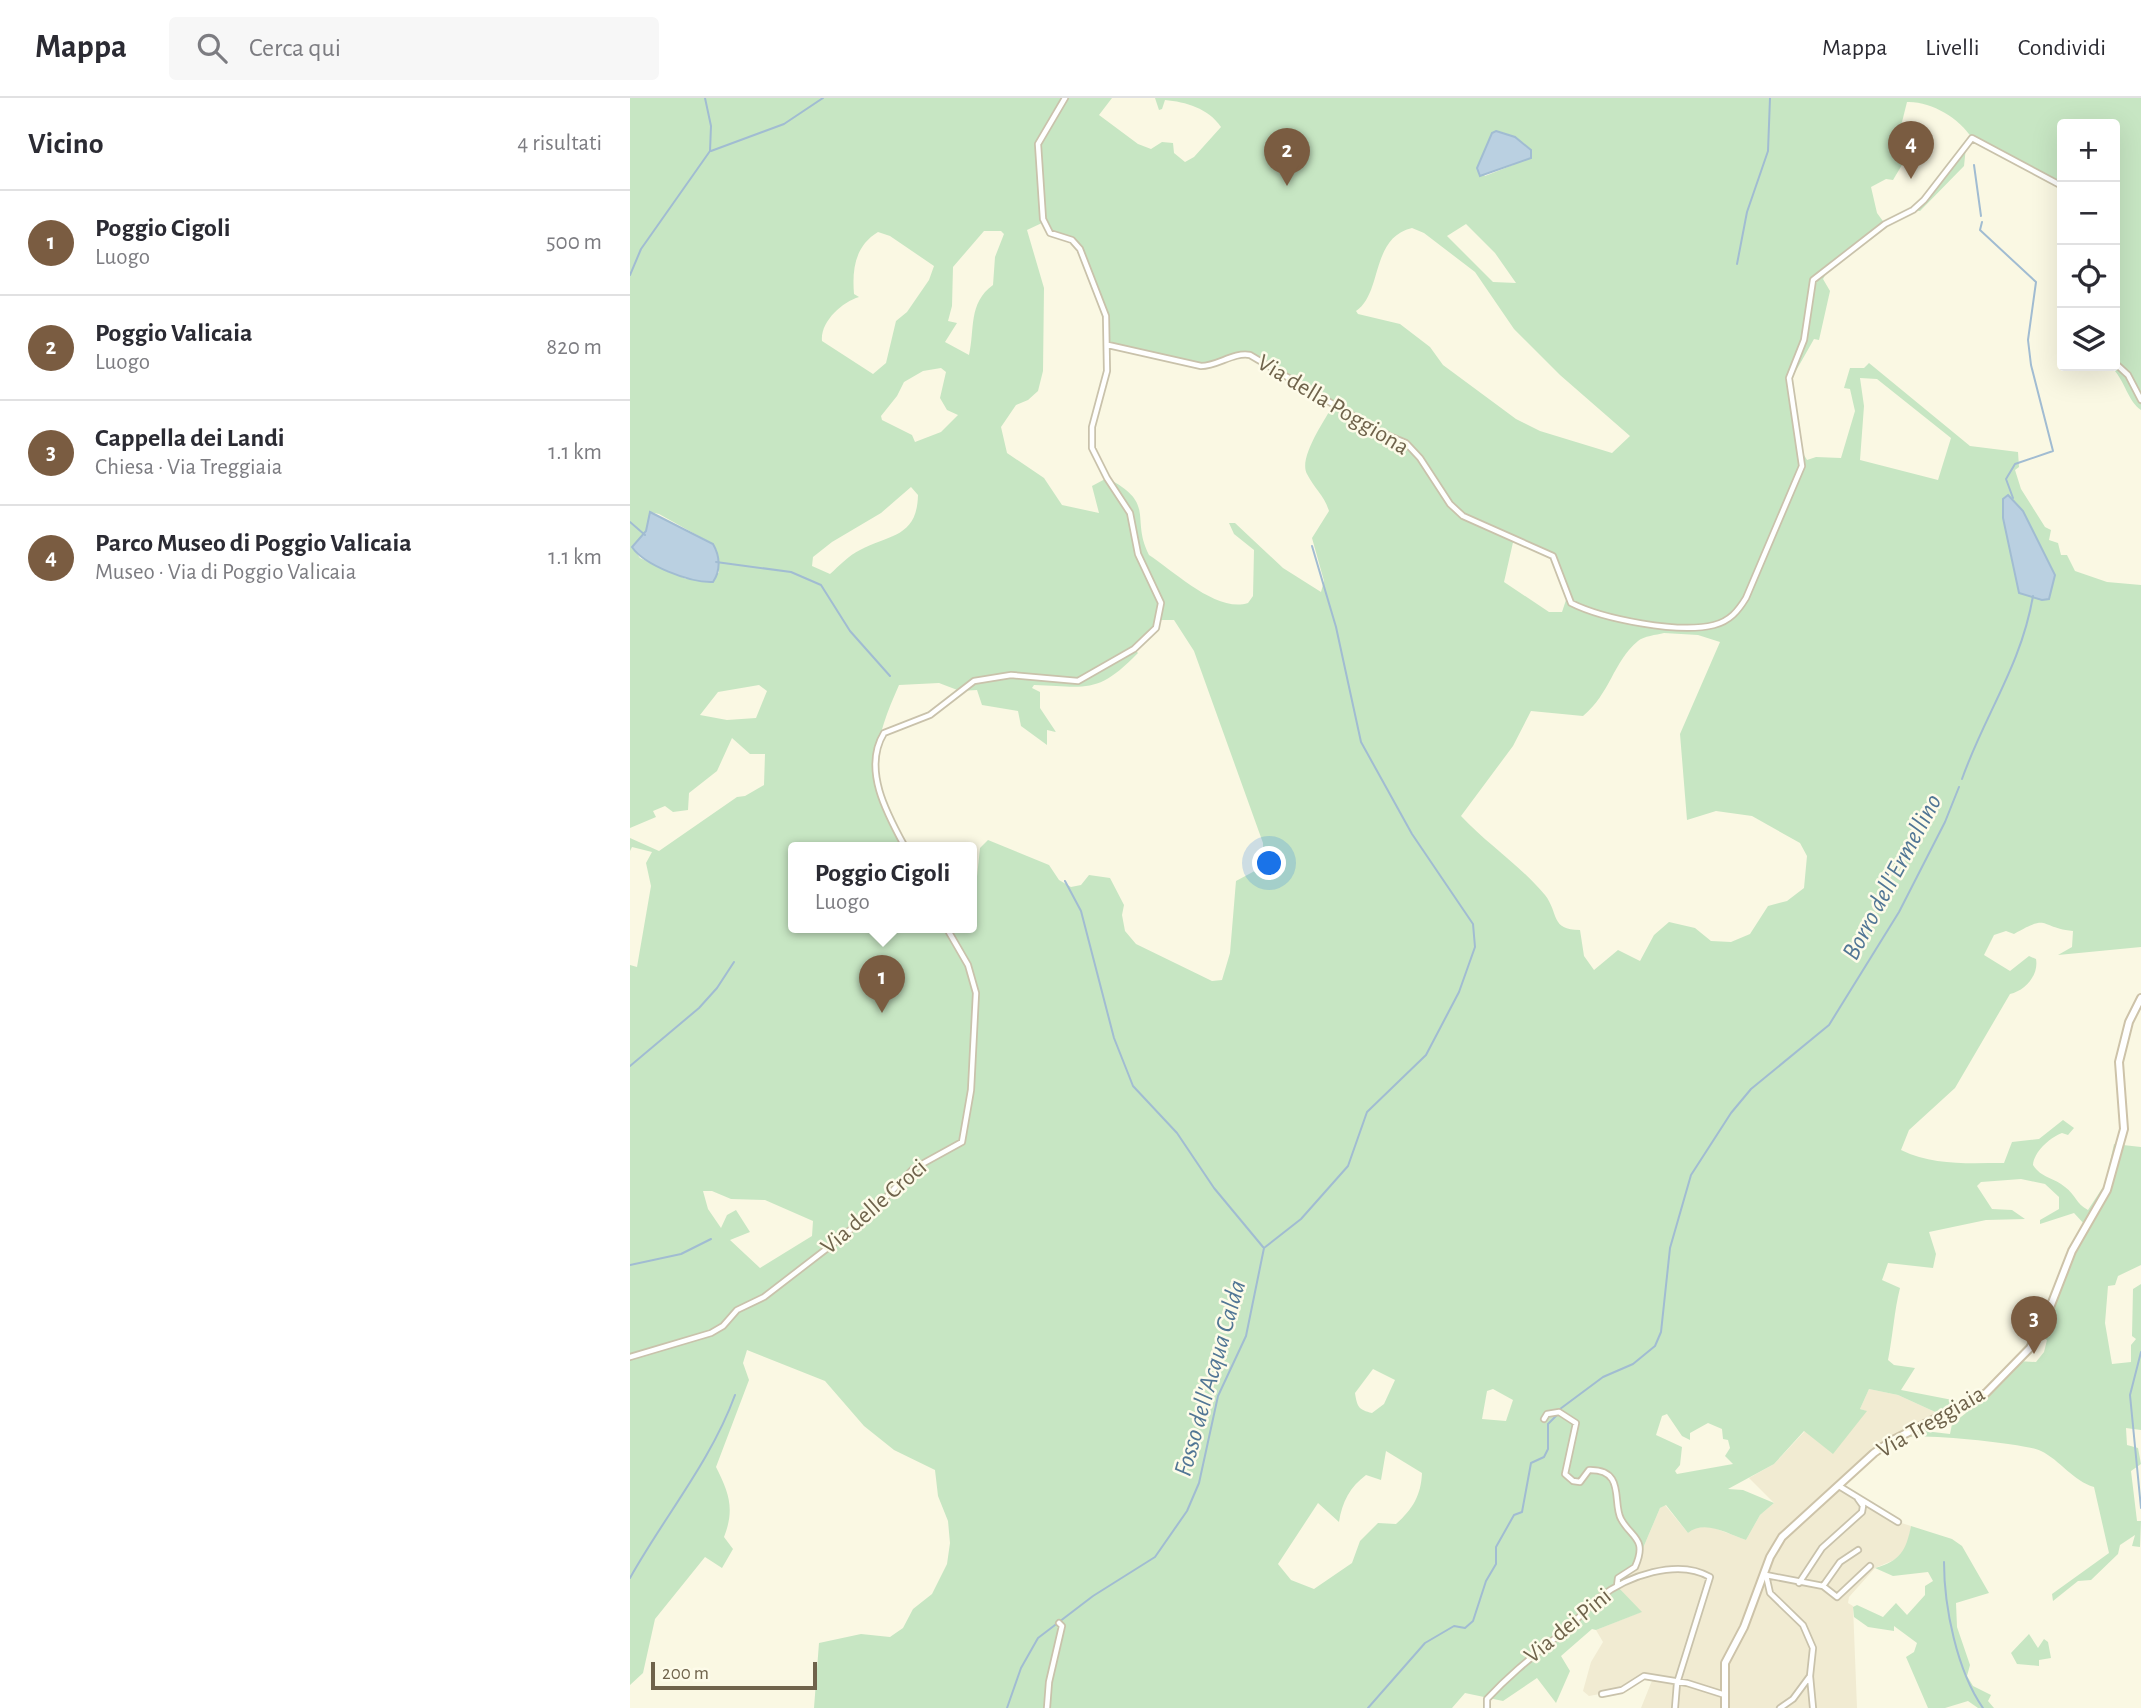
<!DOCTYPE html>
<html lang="it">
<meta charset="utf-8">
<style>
body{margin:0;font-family:"Alegreya Sans",sans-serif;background:#f7f7f7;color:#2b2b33}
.controls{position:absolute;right:21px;top:21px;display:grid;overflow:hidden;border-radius:7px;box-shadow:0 7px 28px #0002}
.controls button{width:63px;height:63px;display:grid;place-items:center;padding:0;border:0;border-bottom:2px solid #e1e1e2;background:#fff;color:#2b2b33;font:35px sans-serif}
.scale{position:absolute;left:21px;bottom:18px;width:166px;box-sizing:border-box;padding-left:7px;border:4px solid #6f634b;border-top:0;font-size:19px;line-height:24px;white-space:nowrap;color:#6f634b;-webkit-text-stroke:5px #fdfbe9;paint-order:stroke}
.you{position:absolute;left:640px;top:766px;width:24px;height:24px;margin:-18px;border:5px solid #fff;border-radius:50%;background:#1a73e8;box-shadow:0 0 0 10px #1a73e833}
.badge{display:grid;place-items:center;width:46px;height:46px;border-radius:50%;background:#7a5c41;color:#fff;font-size:23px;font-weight:700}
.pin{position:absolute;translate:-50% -58px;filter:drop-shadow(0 2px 4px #0008)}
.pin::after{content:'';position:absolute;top:37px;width:24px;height:21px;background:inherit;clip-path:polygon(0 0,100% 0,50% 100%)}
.popup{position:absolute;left:158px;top:744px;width:189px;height:91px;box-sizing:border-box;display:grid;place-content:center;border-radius:7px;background:#fff;filter:drop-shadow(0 2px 5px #0005);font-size:23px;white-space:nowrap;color:#7c7c81}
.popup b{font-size:26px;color:#2b2b33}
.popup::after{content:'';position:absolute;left:50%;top:100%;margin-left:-14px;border:14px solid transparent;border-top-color:#fff}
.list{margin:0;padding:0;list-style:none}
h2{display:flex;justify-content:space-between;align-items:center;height:91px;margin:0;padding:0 28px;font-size:30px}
h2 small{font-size:23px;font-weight:400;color:#7c7c81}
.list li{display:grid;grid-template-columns:46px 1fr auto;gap:21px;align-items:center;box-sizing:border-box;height:105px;padding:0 28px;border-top:2px solid #e1e1e2}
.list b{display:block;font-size:26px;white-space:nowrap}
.list p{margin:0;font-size:23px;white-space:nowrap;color:#7c7c81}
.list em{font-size:23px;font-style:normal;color:#7c7c81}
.icon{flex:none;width:38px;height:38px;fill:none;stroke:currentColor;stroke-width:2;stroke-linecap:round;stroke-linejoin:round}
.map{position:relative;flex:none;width:1511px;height:1610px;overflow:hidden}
header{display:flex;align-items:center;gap:42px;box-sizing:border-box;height:98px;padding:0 35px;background:#fff;border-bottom:2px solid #e1e1e2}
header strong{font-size:33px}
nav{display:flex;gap:38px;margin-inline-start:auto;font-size:24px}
.search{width:490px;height:63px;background:#f7f7f7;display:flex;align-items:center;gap:18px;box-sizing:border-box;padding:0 24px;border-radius:7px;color:#7c7c81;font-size:26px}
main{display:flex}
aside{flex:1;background:#fff}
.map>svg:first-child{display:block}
</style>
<header>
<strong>Mappa</strong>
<div class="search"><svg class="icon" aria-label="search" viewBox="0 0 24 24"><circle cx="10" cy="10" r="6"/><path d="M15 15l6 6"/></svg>Cerca qui</div>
<nav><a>Mappa</a><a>Livelli</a><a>Condividi</a></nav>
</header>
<main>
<aside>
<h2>Vicino<small>4 risultati</small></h2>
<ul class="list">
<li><span class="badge">1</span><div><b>Poggio Cigoli</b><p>Luogo</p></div><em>500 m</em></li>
<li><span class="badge">2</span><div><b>Poggio Valicaia</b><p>Luogo</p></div><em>820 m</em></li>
<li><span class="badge">3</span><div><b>Cappella dei Landi</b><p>Chiesa · Via Treggiaia</p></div><em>1.1 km</em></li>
<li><span class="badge">4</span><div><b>Parco Museo di Poggio Valicaia</b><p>Museo · Via di Poggio Valicaia</p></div><em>1.1 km</em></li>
</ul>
</aside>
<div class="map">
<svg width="1511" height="1610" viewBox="0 0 1511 1610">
<rect width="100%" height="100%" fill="#faf8e3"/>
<path fill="#f1ebd2" d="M 1239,1291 L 1268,1297 L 1314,1318 L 1261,1343 L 1209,1388 L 1262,1422 L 1281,1428 L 1277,1450 L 1271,1459 L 1245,1470 L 1219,1499 L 1218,1505 L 1223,1508 L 1227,1610 L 1011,1610 L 1023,1580 L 1014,1578 L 992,1592 L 959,1598 L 953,1593 L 961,1564 L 973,1544 L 966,1532 L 1011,1514 L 987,1488 L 988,1483 L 1005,1469 L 1030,1410 L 1035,1407 L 1058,1435 L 1065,1430 L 1079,1428 L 1116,1442 L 1130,1417 L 1144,1405 L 1119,1380 L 1144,1366 L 1175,1333 L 1203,1355 L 1236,1313 L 1230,1311 Z"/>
<path fill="#c7e6c3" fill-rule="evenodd" d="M 0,0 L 482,0 L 469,17 L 508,46 L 521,51 L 532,44 L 543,45 L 544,55 L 555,64 L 564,59 L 591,29 C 578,10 556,4 535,2 L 532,11 L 529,12 L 525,0 L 1511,0 L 1511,312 C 1498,303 1495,284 1484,272 L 1488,268 L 1485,265 L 1485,26 L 1432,26 L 1432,88 L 1342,40 C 1329,20 1301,3 1277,4 L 1270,32 L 1285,45 L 1263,82 L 1256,81 L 1241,89 L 1247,115 L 1255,126 L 1201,167 L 1193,181 L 1200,193 L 1189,242 L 1184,241 L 1163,278 L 1161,299 L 1171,352 L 1177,362 L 1186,359 L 1211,360 L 1225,313 L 1220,291 L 1214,290 L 1220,270 L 1234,270 L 1239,265 L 1340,348 L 1388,354 L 1389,369 L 1385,372 L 1391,391 L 1415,429 L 1421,432 L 1419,442 L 1428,445 L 1431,457 L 1437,457 L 1445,473 L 1477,484 L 1511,487 L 1511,849 L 1428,857 L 1442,849 L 1443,833 C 1407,829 1421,815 1384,836 L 1376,833 L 1364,837 L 1354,857 L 1380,873 L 1399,858 L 1406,861 C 1409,877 1395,893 1380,896 L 1325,990 L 1279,1032 L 1271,1052 C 1304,1068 1338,1065 1374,1065 L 1382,1044 L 1409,1041 L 1433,1022 L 1444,1030 L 1438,1037 L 1432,1035 C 1419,1040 1404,1054 1403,1067 C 1411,1080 1425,1080 1435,1089 C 1446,1097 1446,1106 1458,1112 L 1475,1086 L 1484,1046 L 1511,1049 L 1511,1167 L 1488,1178 L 1485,1187 L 1478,1188 L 1475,1225 L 1482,1266 L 1501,1264 L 1501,1247 L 1506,1241 L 1502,1238 L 1503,1191 L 1511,1186 L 1511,1332 L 1496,1330 L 1497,1347 L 1508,1350 L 1511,1366 L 1501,1373 L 1507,1423 L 1511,1423 L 1510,1449 L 1502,1448 L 1505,1437 L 1490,1447 L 1488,1456 L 1461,1482 L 1448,1483 L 1423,1503 L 1422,1496 L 1479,1455 L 1464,1389 C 1443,1383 1430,1362 1411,1353 C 1395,1345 1296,1336 1277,1339 L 1275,1336 L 1297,1328 L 1303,1334 L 1320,1336 L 1322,1326 L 1336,1315 L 1330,1310 L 1314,1318 L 1268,1297 L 1239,1291 L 1230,1311 L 1237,1313 L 1203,1356 L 1174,1333 L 1144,1366 L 1098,1391 L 1113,1392 L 1144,1405 L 1130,1417 L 1116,1442 C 1098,1436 1075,1421 1058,1435 L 1036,1407 L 1030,1410 L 1005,1469 L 991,1478 L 987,1488 L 1012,1514 L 966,1532 L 962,1531 L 931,1558 L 940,1573 L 926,1605 L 907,1580 L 873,1603 L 835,1595 L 822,1610 L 184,1610 L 189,1545 L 231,1536 L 260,1539 L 273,1530 L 283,1511 L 302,1496 L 317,1466 L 320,1445 L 318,1423 L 308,1398 L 305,1372 L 264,1352 L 234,1328 L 195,1283 L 117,1252 L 113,1265 L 119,1282 L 86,1369 C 99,1395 105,1411 94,1439 L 103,1451 L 92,1470 L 75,1459 L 25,1521 L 13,1575 L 0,1587 L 0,867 L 7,869 L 21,788 L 16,765 L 22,754 L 2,749 L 0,753 L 0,740 L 29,753 L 107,699 L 115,698 L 134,687 L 135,656 L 120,656 L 102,640 L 87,673 L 59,695 L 58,712 L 43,714 L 35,708 L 23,713 L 26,719 L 0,730 ZM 862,35 L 885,39 L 901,52 L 883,67 L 855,78 L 847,70 ZM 414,124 L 420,135 L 445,144 L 478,225 L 478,247 L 581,268 L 615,256 L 703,307 C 695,322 668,360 677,376 C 684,390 694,397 699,413 L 682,440 L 694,483 L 691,494 L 653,470 L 605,425 L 599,425 L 604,436 L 624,452 L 623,498 L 618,505 C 587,515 545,474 519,457 C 500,419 527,406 477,380 L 462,388 L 469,415 L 432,407 L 414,380 L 377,355 L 371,329 L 386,307 L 398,302 L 408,293 L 413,273 L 414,190 L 397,132 ZM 836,126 L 865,155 L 886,185 L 863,184 L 817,138 ZM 782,130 L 794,135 L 845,174 L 884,231 L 930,277 L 1000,338 L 982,355 L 910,333 L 886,321 L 813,267 L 800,249 L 770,226 L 728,216 L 726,213 C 753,195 740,140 782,130 ZM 354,133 L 371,133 L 374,136 L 365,159 L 363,187 C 338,205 345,231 339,257 L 315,244 L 327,225 L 318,223 L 322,208 L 323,169 ZM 248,134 L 260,138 L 304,168 L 299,182 L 277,214 L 266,223 L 256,265 L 243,276 L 192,243 C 190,224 212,204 229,199 L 224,196 C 222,171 225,148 248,134 ZM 311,270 L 316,274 L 310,300 L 317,312 L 328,317 L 311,334 L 285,344 L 282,337 L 252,322 L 251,318 L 267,298 L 274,284 L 293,273 ZM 1230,280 L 1247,281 L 1321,340 L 1308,382 L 1230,362 L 1234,308 ZM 281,389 L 288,397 C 287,439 261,436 230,452 C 219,457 209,468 200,476 L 182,468 L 183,459 L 202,444 L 251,415 ZM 1373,401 L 1393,413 L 1425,477 L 1389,495 L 1373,420 ZM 20,414 L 29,416 L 83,446 L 87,453 L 89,475 L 56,481 L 10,460 L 2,449 L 16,433 ZM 884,440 L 923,458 L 937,499 L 932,514 L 919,514 L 874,484 ZM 528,522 L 544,522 L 564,553 L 633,745 L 634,768 L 606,783 L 600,855 L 592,882 L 582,883 L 506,846 L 495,833 L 492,817 L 494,807 L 480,780 L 459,777 L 451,787 L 441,789 L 429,782 L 419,767 L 358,742 L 350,750 L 346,788 L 341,789 L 341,829 L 163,829 L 163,749 L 275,749 C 267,732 253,712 249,693 C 240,656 254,621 269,587 L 309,585 L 330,593 L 347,592 L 352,607 L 388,613 L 391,628 L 417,647 L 417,632 L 426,634 L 410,610 L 410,594 L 402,590 L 404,587 C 458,589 468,596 508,555 L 504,551 L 526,530 ZM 1034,535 L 1068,537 L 1090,544 L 1050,636 L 1057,722 L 1086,713 L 1122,718 L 1170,745 L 1177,758 L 1174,790 L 1157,803 L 1138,808 L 1120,836 L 1101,844 L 1081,843 L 1065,830 L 1039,824 L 1024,837 L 1010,863 L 988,852 L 964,872 L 954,858 L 950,832 C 920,832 929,815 915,797 C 890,767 857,746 831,718 L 883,648 L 901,613 L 953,618 C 980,596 983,564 1008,543 C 1014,538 1026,537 1034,535 ZM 129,587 L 137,593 L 126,620 L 97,622 L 70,617 L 88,594 ZM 1391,1081 L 1415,1086 L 1429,1099 L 1429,1111 L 1410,1122 L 1410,1126 L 1444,1115 L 1456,1128 L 1408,1237 L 1417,1242 L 1414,1254 L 1406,1264 L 1388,1263 L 1356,1295 L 1338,1305 L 1271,1292 L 1285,1270 L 1264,1267 L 1258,1262 C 1263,1237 1264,1214 1270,1190 L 1252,1182 L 1258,1165 L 1303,1170 L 1306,1156 L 1299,1134 L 1356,1122 L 1395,1121 L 1382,1112 L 1362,1111 L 1347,1088 L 1351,1084 ZM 73,1093 L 82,1093 L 101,1101 L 135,1102 L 183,1123 L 182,1138 L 130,1170 L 100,1142 L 120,1134 L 106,1112 L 97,1117 L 91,1130 L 78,1111 ZM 743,1271 L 765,1282 L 754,1306 L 742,1315 C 729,1312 727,1309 725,1295 ZM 863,1291 L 883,1302 L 876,1323 L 852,1321 L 857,1293 ZM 1037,1316 L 1052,1338 L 1060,1342 L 1060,1335 L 1078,1325 L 1092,1331 L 1093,1341 L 1098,1342 L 1100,1350 L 1095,1358 L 1103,1366 L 1047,1376 L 1045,1373 L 1050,1367 L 1052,1349 L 1026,1337 L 1032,1318 ZM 756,1353 L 792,1375 C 791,1397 783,1411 766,1426 L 748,1425 L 730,1443 L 722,1465 L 684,1491 L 661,1482 L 648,1466 L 688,1405 L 709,1424 C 712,1404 720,1389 736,1377 L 751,1382 Z
M 1336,49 L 1334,68 L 1290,113 L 1283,112 Z
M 1281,1428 L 1322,1441 L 1332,1448 L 1359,1495 L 1326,1505 L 1327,1529 L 1340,1567 L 1337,1578 L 1343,1588 L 1361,1597 L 1358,1603 L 1364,1610 L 1348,1610 L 1338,1603 L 1315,1610 L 1298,1610 L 1276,1559 L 1284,1554 L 1287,1545 L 1264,1528 L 1264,1533 L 1238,1529 L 1224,1519 L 1223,1509 L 1227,1507 L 1253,1519 L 1266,1505 L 1277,1517 L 1295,1497 L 1295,1488 L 1303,1483 L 1298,1474 L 1263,1478 L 1245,1470 C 1270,1463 1276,1453 1281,1428 Z
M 1399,1536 L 1408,1550 L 1414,1541 L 1418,1544 L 1421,1560 L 1409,1562 L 1409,1568 L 1387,1566 L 1381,1555 Z"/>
<path fill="#bad0e1" stroke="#a1bcd2" stroke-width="2" d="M 866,33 L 885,39 L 901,52 L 901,60 L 850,78 L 847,70 L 862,35 Z
M 1378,397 L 1393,413 L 1425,477 L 1419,501 L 1412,502 L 1389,495 L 1373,420 L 1373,401 Z
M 20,414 L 83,446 C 90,458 91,472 83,484 C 60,485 14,467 2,449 L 16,433 Z"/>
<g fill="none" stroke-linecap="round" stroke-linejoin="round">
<path stroke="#a1bcd2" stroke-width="2" d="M 81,53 L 154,26 L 193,0
M 1344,67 L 1351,118
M 1352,124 L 1350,132 L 1406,184 L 1398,242 L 1401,267 L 1423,353 L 1385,366 L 1376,381 L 1383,400
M 1107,166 L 1117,114 L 1138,53 L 1140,0
M 0,177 L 11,151 L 80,53 L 81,28 L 75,0
M 0,424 L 15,437
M 86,464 L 161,474 L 191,487 L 220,533 L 260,578
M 1332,681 C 1355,616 1391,568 1403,498
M 435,783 L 451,813 L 484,940 L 503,988 L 547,1035 L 584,1090 L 633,1149
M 0,968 L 69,910 L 87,890 L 104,864
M 0,1167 L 51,1156 L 81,1141
M 1511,1254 L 1500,1297 L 1511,1410
M 930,1311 L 973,1279 L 1003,1266 L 1025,1248 L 1031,1234 L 1040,1150 L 1061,1077 L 1101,1015 L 1121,991 L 1199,927 L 1269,814 L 1315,724 L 1329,689
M 1314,1464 C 1314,1509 1327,1573 1353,1610
M 0,1480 C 34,1419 81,1363 105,1297
M 377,1610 L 391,1570 L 408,1540 L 463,1498 L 525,1459 L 557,1413 L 569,1385 L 588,1298 L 616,1238 L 634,1150 L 671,1121 L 718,1068 L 737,1014 L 796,957 L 829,894 L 845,849 L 843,826 L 782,736 L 731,644 L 706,529 L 682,448
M 738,1610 L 795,1545 L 824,1528 L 835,1530 L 843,1523 L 856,1483 L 866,1466 L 866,1449 L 884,1417 L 892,1414 L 901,1365 L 914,1359 L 918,1351 L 918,1326 L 928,1316"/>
<defs>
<path id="street" d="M 478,247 L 571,268 C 588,268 603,254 620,257 L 752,335 L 776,345 L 790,360 L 820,406 L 833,418 L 923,458 L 941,505 C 973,521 1049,536 1084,527 C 1100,523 1108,513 1116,500 L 1172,368 L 1159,280 L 1174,242 L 1183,182 L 1255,126 L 1283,112 L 1294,102 L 1342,40 L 1432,88
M 1485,265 L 1498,277 L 1511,302
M 275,749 C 257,716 232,671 254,635 L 300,617 L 344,583 L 381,577 L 448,583 L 504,551 L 526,530 L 531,505 L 508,456 L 500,415 L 477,380 L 462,350 L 462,329 L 477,273 L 476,218 L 450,151 L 442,142 L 420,135 L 413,121 L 408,46 L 435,0
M 0,1259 L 81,1235 L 93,1228 L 107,1212 L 134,1199 L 208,1142 L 245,1111 L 283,1071 L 332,1044 L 341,992 L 346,895 L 338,867 L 316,829
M 914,1321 L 917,1316 L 929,1314 L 946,1325 L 935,1376 L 943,1383 L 950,1384 L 959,1372 C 996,1371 982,1405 991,1421 C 1001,1440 1018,1440 1005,1469 L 988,1480 L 987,1488
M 1209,1388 L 1268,1424
M 1169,1485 L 1192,1450 L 1232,1414 L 1233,1408 L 1228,1401
M 1193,1488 L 1210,1464 L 1228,1452
M 972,1596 L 992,1592 L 1014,1578 L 1057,1585 L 1095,1597
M 417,1610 L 419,1584 L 432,1528 L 429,1525
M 857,1610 L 857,1601 C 882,1574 906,1556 934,1533 C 946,1523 957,1510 969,1500 C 997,1478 1048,1460 1080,1479 L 1047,1585 L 1045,1610
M 1150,1610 L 1163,1601 L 1180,1578
M 1183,1610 L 1180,1578 L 1183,1550 L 1173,1527 L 1140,1495 L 1136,1477 L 1193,1488 L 1207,1499 L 1240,1468"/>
<path id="secondary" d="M 1095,1610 L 1095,1565 L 1114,1529 L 1140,1459 L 1152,1439 L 1244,1355 L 1261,1343 L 1356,1295 L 1400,1250 L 1414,1225 L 1442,1153 L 1477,1092 L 1494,1031 L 1489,964 L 1499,924 L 1511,900"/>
</defs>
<use href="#street" stroke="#c9c2ab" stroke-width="8"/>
<use href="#secondary" stroke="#cdc3a9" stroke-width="10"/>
<use href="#street" stroke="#fff" stroke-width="4.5"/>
<use href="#secondary" stroke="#fff" stroke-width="6"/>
</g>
<g text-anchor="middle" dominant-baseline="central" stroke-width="5" stroke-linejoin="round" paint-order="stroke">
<g font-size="24" fill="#6f634b" stroke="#fdfbe9">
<text transform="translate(703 307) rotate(31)">Via della Poggiona</text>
<text transform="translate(244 1109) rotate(-41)">Via delle Croci</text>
<text transform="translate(1301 1324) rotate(-30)">Via Treggiaia</text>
<text transform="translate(938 1528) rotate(-39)">Via dei Pini</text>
</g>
<g font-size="26" font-style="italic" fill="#517695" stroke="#fdfbe9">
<text transform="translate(1262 779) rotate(-62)">Borro dell'Ermellino</text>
<text transform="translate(580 1280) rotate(-74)">Fosso dell'Acqua Calda</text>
</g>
</g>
</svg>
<div class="controls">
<button>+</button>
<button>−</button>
<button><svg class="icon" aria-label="locate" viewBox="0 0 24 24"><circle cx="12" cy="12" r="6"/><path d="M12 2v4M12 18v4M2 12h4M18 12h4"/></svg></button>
<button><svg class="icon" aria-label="layers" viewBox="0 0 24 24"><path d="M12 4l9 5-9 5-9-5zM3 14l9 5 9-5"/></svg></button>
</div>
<div class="scale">200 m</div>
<div class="you"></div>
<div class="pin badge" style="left:252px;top:915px">1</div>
<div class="popup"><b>Poggio Cigoli</b>Luogo</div>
<div class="pin badge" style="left:657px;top:88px">2</div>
<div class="pin badge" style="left:1404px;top:1256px">3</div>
<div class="pin badge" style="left:1281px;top:81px">4</div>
</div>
</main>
